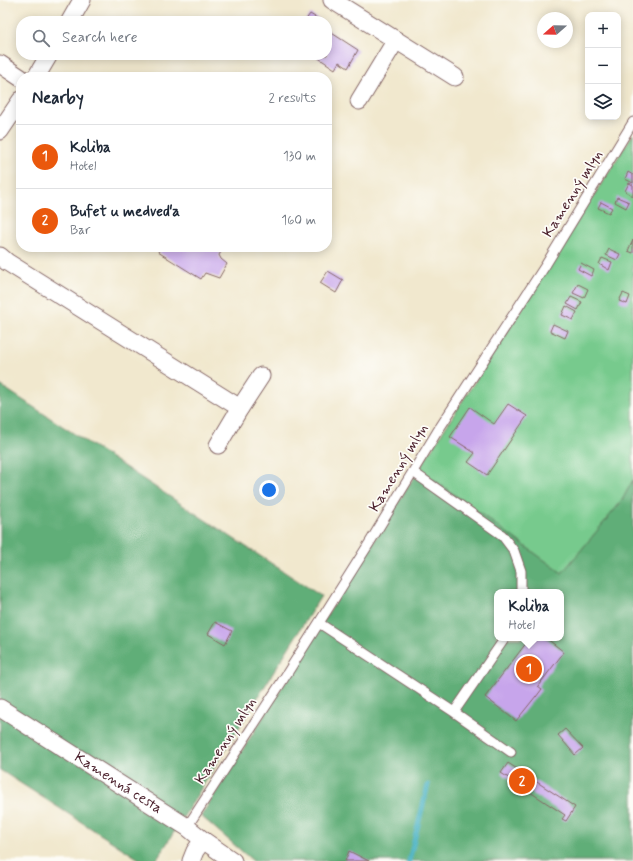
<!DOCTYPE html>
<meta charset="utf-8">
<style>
body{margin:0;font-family:Mynerve,sans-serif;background:#f2f2f3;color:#1f2937}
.controls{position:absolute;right:12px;top:12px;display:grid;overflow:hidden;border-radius:8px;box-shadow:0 2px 10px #0003}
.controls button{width:36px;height:36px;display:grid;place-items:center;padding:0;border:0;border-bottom:1px solid #e0e1e3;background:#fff;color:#1f2937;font:20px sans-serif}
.compass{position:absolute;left:537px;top:12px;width:36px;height:36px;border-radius:50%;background:#fff;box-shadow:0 2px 10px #0003;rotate:250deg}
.you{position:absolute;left:269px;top:490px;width:14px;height:14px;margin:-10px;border:3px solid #fff;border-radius:50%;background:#1a73e8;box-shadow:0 0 0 6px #1a73e833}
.badge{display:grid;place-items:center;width:26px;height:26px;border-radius:50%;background:#ea580c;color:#fff;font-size:13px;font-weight:700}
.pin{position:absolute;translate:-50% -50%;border:2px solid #fff;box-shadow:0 1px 4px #0006}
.popup{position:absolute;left:494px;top:589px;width:70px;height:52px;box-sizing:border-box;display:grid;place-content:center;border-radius:8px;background:#fff;filter:drop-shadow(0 1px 3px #0005);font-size:13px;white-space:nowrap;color:#747a83}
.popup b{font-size:15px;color:#1f2937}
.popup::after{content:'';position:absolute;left:50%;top:100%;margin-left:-8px;border:8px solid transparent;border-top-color:#fff}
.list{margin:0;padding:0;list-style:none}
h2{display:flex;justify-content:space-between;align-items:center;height:52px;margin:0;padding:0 16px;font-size:17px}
h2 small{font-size:13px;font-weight:400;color:#747a83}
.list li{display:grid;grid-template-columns:26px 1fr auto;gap:12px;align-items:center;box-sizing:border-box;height:64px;padding:0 16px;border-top:1px solid #e0e1e3}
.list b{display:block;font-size:15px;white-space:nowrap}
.list p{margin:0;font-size:13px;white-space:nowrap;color:#747a83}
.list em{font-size:13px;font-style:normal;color:#747a83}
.icon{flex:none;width:22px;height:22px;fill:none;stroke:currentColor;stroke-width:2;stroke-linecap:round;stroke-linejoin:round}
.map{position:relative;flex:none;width:633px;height:861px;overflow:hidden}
.search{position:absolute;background:#fff;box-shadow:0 2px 10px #0003;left:16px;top:16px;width:316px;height:44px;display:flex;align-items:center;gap:10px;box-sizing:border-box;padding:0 14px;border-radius:16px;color:#747a83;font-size:15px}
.panel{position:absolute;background:#fff;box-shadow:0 2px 10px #0003;left:16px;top:72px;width:316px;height:180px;border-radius:16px}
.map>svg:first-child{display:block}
</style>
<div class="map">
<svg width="633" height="861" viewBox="0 0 633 861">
<rect width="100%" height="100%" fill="#fdfcf7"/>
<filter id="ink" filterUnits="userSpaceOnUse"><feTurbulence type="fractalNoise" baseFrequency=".025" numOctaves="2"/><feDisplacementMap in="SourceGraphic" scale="8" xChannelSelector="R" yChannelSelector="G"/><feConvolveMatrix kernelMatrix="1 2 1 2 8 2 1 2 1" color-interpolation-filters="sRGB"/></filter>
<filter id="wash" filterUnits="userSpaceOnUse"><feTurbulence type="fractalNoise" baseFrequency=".012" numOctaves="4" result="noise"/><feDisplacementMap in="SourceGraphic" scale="16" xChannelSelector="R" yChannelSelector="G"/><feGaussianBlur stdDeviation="0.9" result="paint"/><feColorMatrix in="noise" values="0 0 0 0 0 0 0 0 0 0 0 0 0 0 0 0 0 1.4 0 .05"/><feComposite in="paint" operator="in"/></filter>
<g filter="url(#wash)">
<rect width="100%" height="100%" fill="#f1e8ce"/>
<path fill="#77ca8d" stroke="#60745c" d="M 633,134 L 633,480 L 621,502 L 562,573 L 419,469 Z"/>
<path fill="#61ae78" stroke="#566652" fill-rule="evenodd" d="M 0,385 L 321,596 L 156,861 L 142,861 L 0,770 Z
M 419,469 L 562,573 L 621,502 L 633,480 L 633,861 L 253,861 L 201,816 ZM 497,592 L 561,592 L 561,638 L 497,638 Z"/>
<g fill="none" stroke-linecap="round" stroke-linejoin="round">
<path stroke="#44b0c2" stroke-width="5" d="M 409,861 L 428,785"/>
</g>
<g id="blocks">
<path fill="#c7a5eb" d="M 310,14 L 322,21 L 305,21 Z
M 327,30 L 358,50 L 348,68 L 339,62 L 335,69 L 314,55 L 327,55 Z
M 628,172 L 633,175 L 633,183 L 625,179 Z
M 629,183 L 633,185 L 633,196 L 625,191 Z
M 617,197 L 629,202 L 626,208 L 615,202 Z
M 601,202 L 612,208 L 609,213 L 598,208 Z
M 633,240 L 633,253 L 628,251 Z
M 161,247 L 185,247 L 191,250 L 193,247 L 224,247 L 219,255 L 221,259 L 227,264 L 219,278 L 205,273 L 201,279 L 158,252 Z
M 609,249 L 620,254 L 617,260 L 606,255 Z
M 602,258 L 612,262 L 609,270 L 599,264 Z
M 581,263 L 594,270 L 591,276 L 578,269 Z
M 328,271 L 343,280 L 336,293 L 320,283 Z
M 578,284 L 588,289 L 584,298 L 573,293 Z
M 623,293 L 630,296 L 627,304 L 619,301 Z
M 571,297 L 582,302 L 578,310 L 567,304 Z
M 566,306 L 577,312 L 573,320 L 562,315 Z
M 553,324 L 568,331 L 565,338 L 550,331 Z
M 508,404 L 527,416 L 487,475 L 468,462 L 475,453 L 450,437 L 470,407 L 494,424 Z
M 215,622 L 232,631 L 225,644 L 208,634 Z
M 530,638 L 546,638 L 564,652 L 538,686 L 542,689 L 536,697 L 536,696 L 516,721 L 485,697 Z
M 565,729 L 583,748 L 575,755 L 558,735 Z
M 508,763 L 575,807 L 566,821 L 562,819 L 565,815 L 501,773 Z
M 349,851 L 369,861 L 345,861 Z"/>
</g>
</g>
<g filter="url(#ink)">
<use href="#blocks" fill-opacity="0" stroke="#846564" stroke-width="1"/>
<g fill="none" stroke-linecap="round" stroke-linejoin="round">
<defs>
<path id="service" d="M 413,472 L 502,535 L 514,551 L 521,571 L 521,592
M 319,623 L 454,712 L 511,752
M 454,712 L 505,638
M 187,827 L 281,683 L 370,542 L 437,432 L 545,266 L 633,122"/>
<g id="minor">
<path d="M 332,0 L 455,77"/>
<path d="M 70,21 L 82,0"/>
<path d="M 0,64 L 21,78"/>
<path d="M 36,77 L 49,55"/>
<path d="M 359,101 L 396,40"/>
<path d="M 0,131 L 21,100"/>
<path d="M 0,256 L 7,262 L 240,408 L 218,445"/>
<path d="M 240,408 L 261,376"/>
<path id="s1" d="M 0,708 L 187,827 L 203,840 L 233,861"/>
<path d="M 191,861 L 195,851 L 203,840"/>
</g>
</defs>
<use href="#service" stroke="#846564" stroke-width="11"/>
<use href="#minor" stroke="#846564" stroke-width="19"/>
<use href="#service" stroke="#fff" stroke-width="9"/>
<use href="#minor" stroke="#fff" stroke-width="17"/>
</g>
</g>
<g text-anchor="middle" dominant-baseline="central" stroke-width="3.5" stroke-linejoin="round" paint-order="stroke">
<g font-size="15" fill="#4a1f2b" stroke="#fdfcf7">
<text transform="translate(573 194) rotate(-58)">Kamenný mlyn</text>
<text transform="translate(399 468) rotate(-59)">Kamenný mlyn</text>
<text transform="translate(226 741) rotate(-57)">Kamenný mlyn</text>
<text stroke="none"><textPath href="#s1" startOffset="140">Kamenná cesta</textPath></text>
</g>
</g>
</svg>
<div class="controls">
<button>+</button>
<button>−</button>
<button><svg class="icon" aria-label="layers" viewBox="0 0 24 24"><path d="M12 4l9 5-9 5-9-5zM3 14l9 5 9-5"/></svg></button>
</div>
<svg class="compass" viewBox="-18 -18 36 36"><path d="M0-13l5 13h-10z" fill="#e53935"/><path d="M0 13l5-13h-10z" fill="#747a83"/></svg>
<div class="you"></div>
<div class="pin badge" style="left:529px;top:669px">1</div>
<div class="popup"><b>Koliba</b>Hotel</div>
<div class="pin badge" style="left:522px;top:781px">2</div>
<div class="search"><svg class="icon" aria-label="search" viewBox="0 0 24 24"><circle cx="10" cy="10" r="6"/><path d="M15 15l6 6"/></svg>Search here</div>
<section class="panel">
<h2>Nearby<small>2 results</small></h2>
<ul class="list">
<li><span class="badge">1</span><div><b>Koliba</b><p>Hotel</p></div><em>130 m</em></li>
<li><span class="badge">2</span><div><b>Bufet u medveďa</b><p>Bar</p></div><em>160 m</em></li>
</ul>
</section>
</div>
